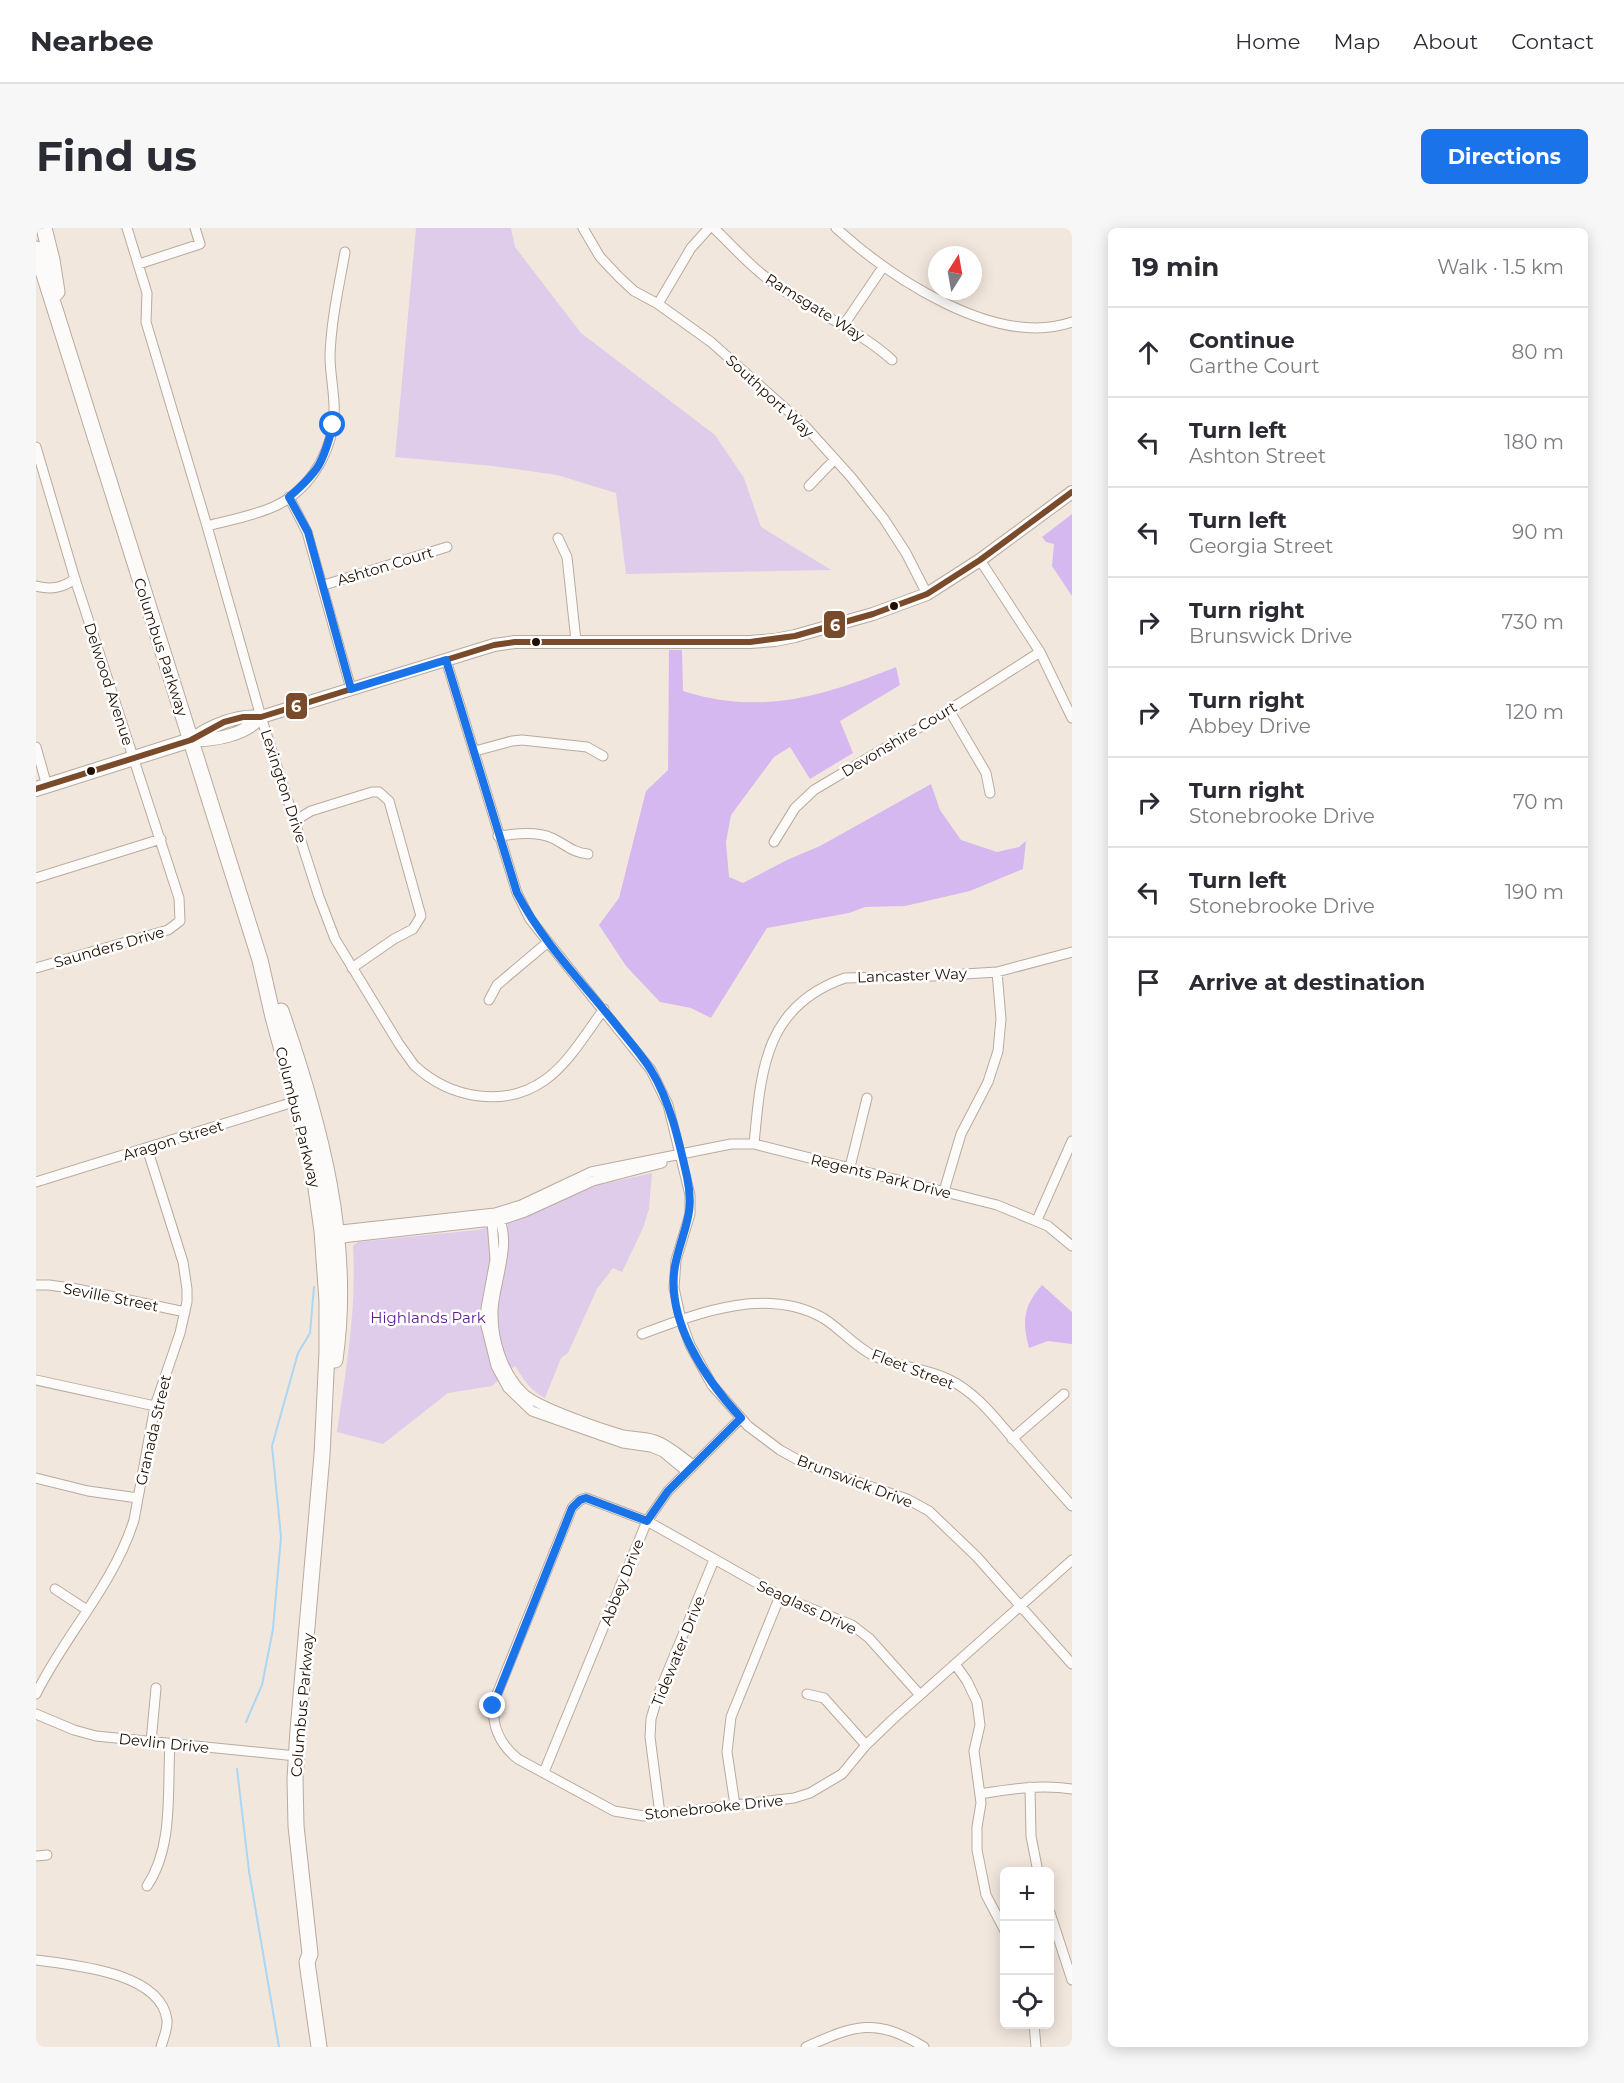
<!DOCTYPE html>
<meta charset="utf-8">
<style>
body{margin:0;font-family:Montserrat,sans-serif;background:#f7f7f7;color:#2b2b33}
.controls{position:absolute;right:18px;bottom:18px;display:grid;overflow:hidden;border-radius:9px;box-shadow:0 3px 15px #0003}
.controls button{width:54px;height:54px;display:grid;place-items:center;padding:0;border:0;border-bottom:2px solid #e1e1e2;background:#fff;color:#2b2b33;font:30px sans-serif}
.compass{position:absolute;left:892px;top:18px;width:54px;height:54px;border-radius:50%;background:#fff;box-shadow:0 3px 15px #0003;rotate:11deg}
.stop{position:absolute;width:18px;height:18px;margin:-14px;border:4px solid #1a73e8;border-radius:50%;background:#fff}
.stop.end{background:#1a73e8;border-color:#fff;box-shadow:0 2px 6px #0008}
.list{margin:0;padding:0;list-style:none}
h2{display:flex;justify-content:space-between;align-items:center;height:78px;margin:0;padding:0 24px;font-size:26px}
h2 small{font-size:20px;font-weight:400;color:#7c7c81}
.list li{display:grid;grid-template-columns:39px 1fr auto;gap:18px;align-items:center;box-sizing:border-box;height:90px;padding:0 24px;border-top:2px solid #e1e1e2}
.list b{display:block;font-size:22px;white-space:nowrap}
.list p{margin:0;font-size:20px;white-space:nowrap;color:#7c7c81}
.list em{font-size:20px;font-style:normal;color:#7c7c81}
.icon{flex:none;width:33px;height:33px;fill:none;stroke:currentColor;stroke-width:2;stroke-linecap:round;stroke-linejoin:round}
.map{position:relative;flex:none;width:1036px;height:1819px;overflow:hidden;border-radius:9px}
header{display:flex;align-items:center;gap:36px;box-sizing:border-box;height:84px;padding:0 30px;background:#fff;border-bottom:2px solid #e1e1e2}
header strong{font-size:28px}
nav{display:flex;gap:33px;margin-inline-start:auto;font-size:21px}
.intro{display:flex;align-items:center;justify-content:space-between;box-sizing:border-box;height:144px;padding:0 36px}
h1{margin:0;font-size:42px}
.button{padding:15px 27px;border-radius:9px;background:#1a73e8;color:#fff;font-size:21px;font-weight:700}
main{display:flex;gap:36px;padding:0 36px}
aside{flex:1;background:#fff;border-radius:9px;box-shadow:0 3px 15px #0003}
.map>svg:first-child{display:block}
</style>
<header>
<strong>Nearbee</strong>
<nav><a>Home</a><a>Map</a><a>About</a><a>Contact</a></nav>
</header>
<div class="intro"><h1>Find us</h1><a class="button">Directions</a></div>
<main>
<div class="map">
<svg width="1036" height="1819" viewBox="0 0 1036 1819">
<rect width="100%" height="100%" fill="#f2e7dd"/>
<path fill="#dfcceb" d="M 380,0 L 475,0 L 479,19 L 545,105 L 679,207 L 708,250 L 725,299 L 795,342 L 590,346 L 580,265 L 521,247 L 457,238 L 359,229 Z
M 616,945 L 613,981 L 607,1000 L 586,1044 L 577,1040 L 561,1061 L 532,1125 L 525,1130 L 509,1170 C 494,1162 488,1152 479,1138 L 456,1158 L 412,1165 L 347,1216 L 301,1204 C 310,1142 321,1080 317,1018 L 322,1014 L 441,1002 L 477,993 L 562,957 Z"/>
<path fill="#d6b8f0" d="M 1036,286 L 1036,368 L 1016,338 L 1018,316 L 1010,314 L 1006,309 Z
M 633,422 L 646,422 L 647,463 C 726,488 787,468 860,439 L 864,457 L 804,493 L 817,525 L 774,551 L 754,519 L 738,529 L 695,587 L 690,614 L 693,649 L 707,655 L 751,632 L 784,618 L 895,556 L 904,582 L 925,612 L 961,624 L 983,619 L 990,613 L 987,641 L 934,663 L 869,678 L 829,679 L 813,685 L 731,700 L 675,790 L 655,780 L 624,774 L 590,738 L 563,697 L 583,670 L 610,563 L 632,542 Z
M 1006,1057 L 1036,1084 L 1036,1116 L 1012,1113 L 993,1120 C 986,1094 987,1078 1006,1057 Z"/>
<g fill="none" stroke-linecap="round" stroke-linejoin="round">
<path stroke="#abd6f4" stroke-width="2" d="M 210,1494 L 226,1457 L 237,1401 L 245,1309 L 236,1218 L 262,1125 L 274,1105 L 278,1059
M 201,1541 L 213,1643 L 243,1819"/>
<defs>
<path id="minor" d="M 91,0 L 111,65 L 110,94 L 171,298 L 225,489 L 283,669 L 299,711 L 363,816 L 378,837 C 413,870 468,881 509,852 C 533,835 550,805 568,781
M 547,0 L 564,29 L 583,49 L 598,63 L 622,76 L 675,114 L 768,197 L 815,249 L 848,291 L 870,325 L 891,366
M 678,0 C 700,22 721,45 747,62 C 783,86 824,103 856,132
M 800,0 C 854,49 960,121 1036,94
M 103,36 L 164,16 L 159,0
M 622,76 L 655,20 L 673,0
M 807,98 L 847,39
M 0,219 L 39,351 L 143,670 L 144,693 L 132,702 L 0,740
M 773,258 L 799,231
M 253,269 L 271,304 L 315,461
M 171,298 C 193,292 217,288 237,279 C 270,265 292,231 297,197 C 301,174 294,151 294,128 C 295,93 303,58 309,24
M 522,310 L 531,329 L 540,413
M 944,332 L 1004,424 L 1036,490
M 288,357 L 411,319
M 0,358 C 15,362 26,360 39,351
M 410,432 L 481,665 L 494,691 L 512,714 L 615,842 L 632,877 L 654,967 L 654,986 L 640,1032 L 638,1060 L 645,1092 L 654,1117 L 676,1157 L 712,1198 L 744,1222 L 771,1237 L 871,1271 L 893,1283 L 941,1329 L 1036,1436
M 913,482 L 950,545 L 954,565
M 0,519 L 11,558
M 439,523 L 476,513 L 486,512 L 551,519 L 567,528
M 260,592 L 275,583 L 336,564 L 343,564 L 353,573 L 385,688 L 377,701 L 358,711 L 316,740
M 462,608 C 479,606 500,603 516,610 C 529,616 537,625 552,626
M 738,614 L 759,580 L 778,562 L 913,482 L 1004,424
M 0,650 L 125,611
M 453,772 L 461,757 L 512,714
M 718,916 C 725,843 728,778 809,750 L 896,748 L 961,744 L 1036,724
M 814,939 L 831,870
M 0,954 L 264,872
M 908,963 L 925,906 L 952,854 L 962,823 L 965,791 L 961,744
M 459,985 L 456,993 L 459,1032 L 450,1080 L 450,1098 L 460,1138 L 472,1160 L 496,1183 L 587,1215 L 615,1219 L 627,1224 L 650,1243
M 459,985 C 479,1009 458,1054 457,1082 C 456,1111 466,1144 487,1165 C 501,1179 566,1201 587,1207 C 598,1209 608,1208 619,1212 C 633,1217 645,1228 657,1237
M 1001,992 L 1036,913
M 296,1003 L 459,985 L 485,977 L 555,944 L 695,916 L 718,916 L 961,977 L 1012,998 L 1036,1018
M 297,1011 L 465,992 L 489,984 L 557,953 L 626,935
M 0,1057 L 13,1057 L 41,1061 L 149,1084
M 606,1106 C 662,1085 730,1058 787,1090 C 805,1101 819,1119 838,1128 C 862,1139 889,1140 912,1151 C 941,1165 959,1190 979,1213 C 998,1235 1017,1257 1036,1278
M 0,1152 L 119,1178
M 976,1211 L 1028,1166
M 0,1250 L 52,1263 L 102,1270
M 19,1361 L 51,1382
M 919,1436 L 931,1453 L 941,1474 L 944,1497 L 938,1523 L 945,1575 L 941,1599 L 941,1622 L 950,1667 L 969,1703
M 0,1466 C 29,1407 78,1356 98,1292 L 119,1178 L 144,1105 L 151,1074 L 151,1061 L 147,1034 L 111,920
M 771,1466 L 788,1470 L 830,1517
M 884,1467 L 833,1410 L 816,1397 L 744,1368 L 611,1293 L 550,1270 L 544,1272 L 536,1280 L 459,1471 C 454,1495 463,1516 482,1531 L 578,1583 L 608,1588 L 758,1570 L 774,1565 L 806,1546 L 830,1517 L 856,1492 L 1036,1332
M 0,1486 L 38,1502 L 60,1508 L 260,1528
M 115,1514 L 120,1460
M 508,1544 L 611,1293 L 632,1263 L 705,1190
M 994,1559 L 995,1608 L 1002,1644
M 944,1566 C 975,1561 1005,1556 1036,1561
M 699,1577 L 691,1524 L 695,1489 L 744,1368
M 624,1586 L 614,1509 L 615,1491 L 622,1467 L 678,1332
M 0,1628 L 11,1627
M 111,1658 C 138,1618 131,1562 134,1516
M 1014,1685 L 1036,1752
M 0,1732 C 37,1737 125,1744 131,1792 C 132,1801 127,1811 125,1819
M 998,1796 L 1000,1819
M 770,1819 C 819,1797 839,1789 888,1819"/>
<path id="tertiary" d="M 155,512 C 173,498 202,486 225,489 L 458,417 L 479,414 L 714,414 L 739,412 L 759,408 L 837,386 L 891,366 L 944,332 L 1036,264
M 155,512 C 178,513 210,507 225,489"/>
<path id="secondary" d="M 0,561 L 155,512"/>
<path id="primary" d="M 8,0 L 16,32 L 21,64
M 0,21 L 224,732 L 237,789 L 276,932 L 286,1003 L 291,1073 L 291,1124 L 286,1227 L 262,1502 L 259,1551 L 260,1598 L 274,1726 L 271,1734 L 283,1819
M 245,783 C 284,896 316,1012 299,1132"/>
</defs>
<use href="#minor" stroke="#b8aa9e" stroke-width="11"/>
<use href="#tertiary" stroke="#b8aa9e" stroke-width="14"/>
<use href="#secondary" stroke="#b8aa9e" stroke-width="16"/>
<use href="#primary" stroke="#b8aa9e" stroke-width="17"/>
<use href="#minor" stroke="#fdfbfa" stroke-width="9"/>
<use href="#tertiary" stroke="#fdfbfa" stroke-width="12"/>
<use href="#secondary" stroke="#fdfbfa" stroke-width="14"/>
<use href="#primary" stroke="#fdfbfa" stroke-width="15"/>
<defs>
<path id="bus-1" d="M 0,561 L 155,512 L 188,494 L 207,489 L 225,489 L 458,417 L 479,414 L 714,414 L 759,408 L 837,386 L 891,366 L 944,332 L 1036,264"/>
</defs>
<use href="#bus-1" stroke="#fff" stroke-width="10"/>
<use href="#bus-1" stroke="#7a4b2a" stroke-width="6"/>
</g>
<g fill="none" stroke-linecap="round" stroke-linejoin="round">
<path stroke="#1a73e8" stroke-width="8" d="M 297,197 C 287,235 283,243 253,269 L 272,304 L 315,461 L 410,432 L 481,665 C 507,715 547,755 582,799 C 593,813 605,826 615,842 C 634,873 643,913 651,949 C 659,985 648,999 640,1033 C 627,1089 669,1151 705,1190 L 632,1263 L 611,1293 L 550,1270 L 544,1272 L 536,1280 L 457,1478"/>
</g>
<g fill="#200f01" stroke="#fff" stroke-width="2">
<circle cx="858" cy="378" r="5"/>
<circle cx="500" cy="414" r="5"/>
<circle cx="55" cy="543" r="5"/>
</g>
<g text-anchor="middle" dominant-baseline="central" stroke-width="5" stroke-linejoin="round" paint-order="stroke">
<g font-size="15" fill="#200f01" stroke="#fff">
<text transform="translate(779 79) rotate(32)">Ramsgate Way</text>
<text transform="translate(734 168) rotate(43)">Southport Way</text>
<text transform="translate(349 338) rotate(-17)">Ashton Court</text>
<text transform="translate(125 419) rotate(72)">Columbus Parkway</text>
<text transform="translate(73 456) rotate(72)">Delwood Avenue</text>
<text transform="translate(863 511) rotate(-31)">Devonshire Court</text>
<text transform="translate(248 558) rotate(72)">Lexington Drive</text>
<text transform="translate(73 719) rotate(-16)">Saunders Drive</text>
<text transform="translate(876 747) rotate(-2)">Lancaster Way</text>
<text transform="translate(262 889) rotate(76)">Columbus Parkway</text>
<text transform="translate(137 912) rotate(-17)">Aragon Street</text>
<text transform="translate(845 948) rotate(14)">Regents Park Drive</text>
<text transform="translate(75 1069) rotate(11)">Seville Street</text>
<text transform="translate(877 1141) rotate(21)">Fleet Street</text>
<text transform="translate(117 1202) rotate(-77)">Granada Street</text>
<text transform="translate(819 1253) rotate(21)">Brunswick Drive</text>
<text transform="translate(586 1354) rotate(-68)">Abbey Drive</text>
<text transform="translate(771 1379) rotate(25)">Seaglass Drive</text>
<text transform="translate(642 1423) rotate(-68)">Tidewater Drive</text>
<text transform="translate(266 1477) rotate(-85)">Columbus Parkway</text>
<text transform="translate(128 1515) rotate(6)">Devlin Drive</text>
<text transform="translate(678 1579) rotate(-6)">Stonebrooke Drive</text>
</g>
<g font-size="15" fill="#5d1a9a" stroke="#fff">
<text x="392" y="1089">Highlands Park</text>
</g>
</g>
<g stroke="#fff" stroke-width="2">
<rect x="787" y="382" width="23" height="29" rx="6" fill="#7a4b2a"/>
<rect x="249" y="464" width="23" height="28" rx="6" fill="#7a4b2a"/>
</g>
<g font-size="16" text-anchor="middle" font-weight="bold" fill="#fff">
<text x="799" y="403">6</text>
<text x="260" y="484">6</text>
</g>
</svg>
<div class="controls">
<button>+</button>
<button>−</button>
<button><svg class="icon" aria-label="locate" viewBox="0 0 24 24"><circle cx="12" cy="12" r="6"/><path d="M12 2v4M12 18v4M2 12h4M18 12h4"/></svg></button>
</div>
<svg class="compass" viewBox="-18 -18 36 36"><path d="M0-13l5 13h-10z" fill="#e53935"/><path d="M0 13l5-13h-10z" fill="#7c7c81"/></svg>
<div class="stop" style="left:297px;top:197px"></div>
<div class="stop end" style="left:457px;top:1478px"></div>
</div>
<aside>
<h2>19 min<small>Walk · 1.5 km</small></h2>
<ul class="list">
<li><svg class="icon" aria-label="ahead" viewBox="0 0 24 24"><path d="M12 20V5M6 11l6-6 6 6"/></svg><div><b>Continue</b><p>Garthe Court</p></div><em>80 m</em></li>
<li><svg class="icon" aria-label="left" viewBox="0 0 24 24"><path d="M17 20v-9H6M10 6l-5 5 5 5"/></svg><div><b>Turn left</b><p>Ashton Street</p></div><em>180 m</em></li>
<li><svg class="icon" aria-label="left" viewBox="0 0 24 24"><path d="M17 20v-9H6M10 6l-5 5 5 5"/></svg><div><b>Turn left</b><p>Georgia Street</p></div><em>90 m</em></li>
<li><svg class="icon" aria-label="right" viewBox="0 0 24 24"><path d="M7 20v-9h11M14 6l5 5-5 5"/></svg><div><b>Turn right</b><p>Brunswick Drive</p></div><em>730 m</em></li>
<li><svg class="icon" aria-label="right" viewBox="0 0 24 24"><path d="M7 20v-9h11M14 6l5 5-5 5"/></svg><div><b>Turn right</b><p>Abbey Drive</p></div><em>120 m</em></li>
<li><svg class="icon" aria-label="right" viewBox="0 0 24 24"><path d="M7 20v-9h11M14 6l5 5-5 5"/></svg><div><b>Turn right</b><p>Stonebrooke Drive</p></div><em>70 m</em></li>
<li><svg class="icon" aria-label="left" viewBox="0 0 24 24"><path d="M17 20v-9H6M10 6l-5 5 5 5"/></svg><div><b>Turn left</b><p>Stonebrooke Drive</p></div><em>190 m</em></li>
<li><svg class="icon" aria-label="arrive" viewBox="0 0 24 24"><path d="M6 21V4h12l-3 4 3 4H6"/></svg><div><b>Arrive at destination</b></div></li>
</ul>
</aside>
</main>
